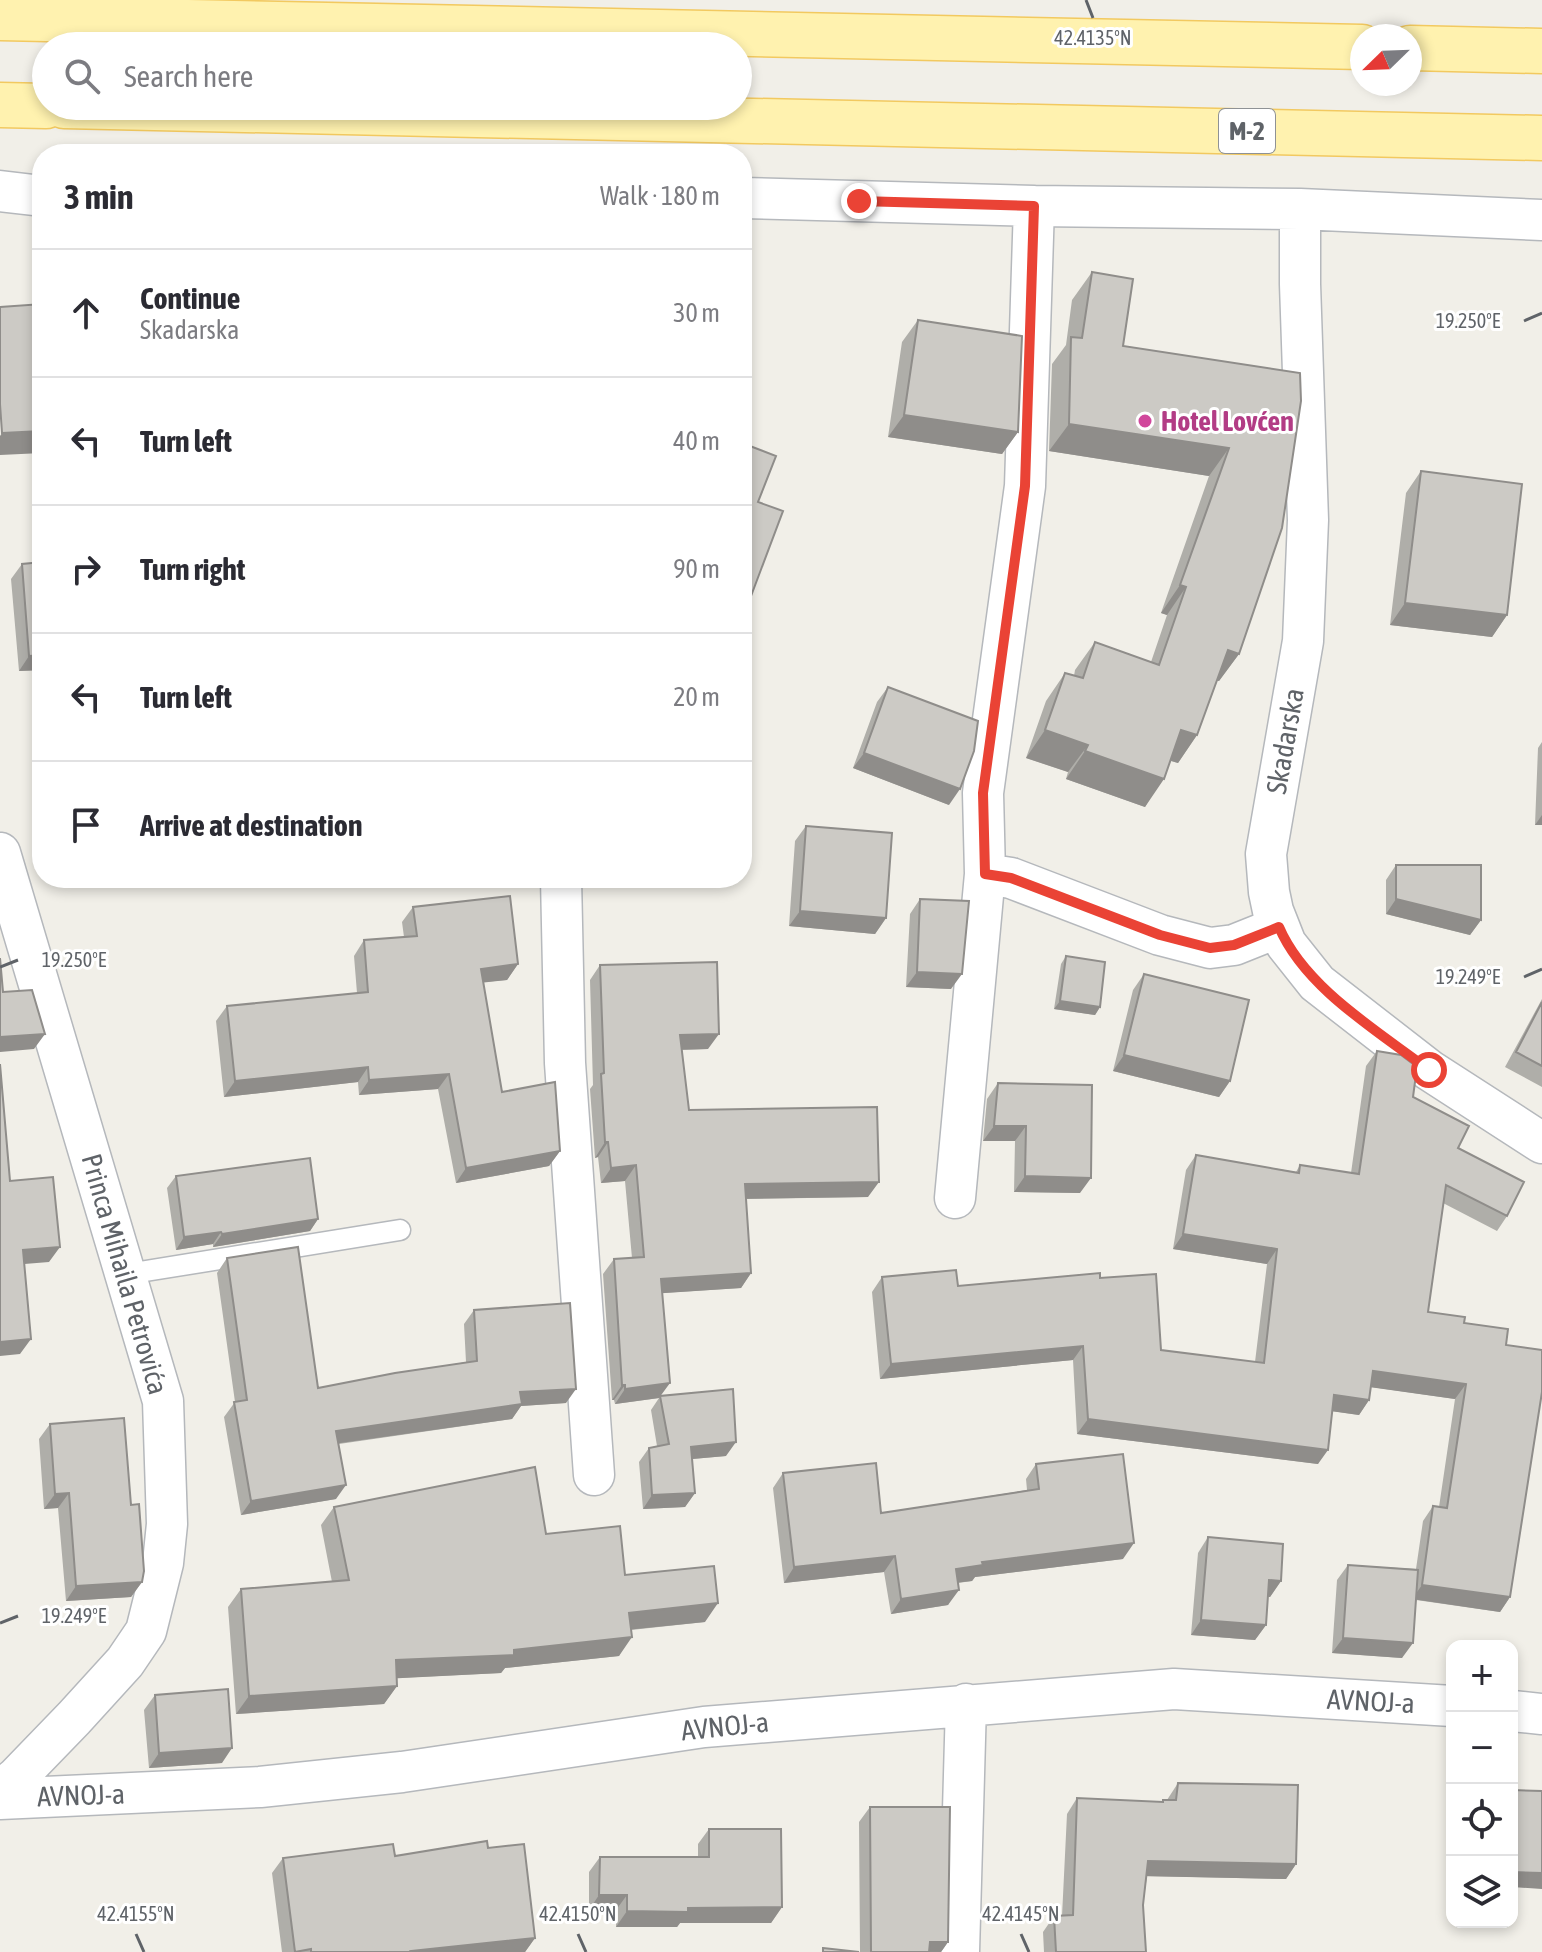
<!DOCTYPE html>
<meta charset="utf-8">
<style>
body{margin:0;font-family:"Asap Condensed",sans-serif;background:#f7f7f7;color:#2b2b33}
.controls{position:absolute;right:24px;bottom:24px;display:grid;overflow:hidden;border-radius:16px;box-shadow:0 4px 12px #0003}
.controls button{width:72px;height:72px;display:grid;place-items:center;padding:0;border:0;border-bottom:2px solid #e1e1e2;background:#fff;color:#2b2b33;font:40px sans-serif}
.compass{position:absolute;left:1350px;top:24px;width:72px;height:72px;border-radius:50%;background:#fff;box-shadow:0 4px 12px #0003;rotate:247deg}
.stop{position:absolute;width:24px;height:24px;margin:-18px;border:6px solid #ea4335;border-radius:50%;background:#fff}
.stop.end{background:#ea4335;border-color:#fff;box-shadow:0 2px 8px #0008}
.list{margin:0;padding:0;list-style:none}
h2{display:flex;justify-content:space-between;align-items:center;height:104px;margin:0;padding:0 32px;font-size:34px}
h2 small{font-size:26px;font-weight:400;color:#7c7c81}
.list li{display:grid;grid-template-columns:52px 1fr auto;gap:24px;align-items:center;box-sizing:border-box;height:128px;padding:0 32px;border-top:2px solid #e1e1e2}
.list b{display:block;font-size:30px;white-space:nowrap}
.list p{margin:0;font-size:26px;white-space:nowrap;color:#7c7c81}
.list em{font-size:26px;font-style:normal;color:#7c7c81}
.icon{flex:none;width:44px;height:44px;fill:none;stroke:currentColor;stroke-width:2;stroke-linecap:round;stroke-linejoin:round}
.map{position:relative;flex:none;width:1542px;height:1952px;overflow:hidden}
.search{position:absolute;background:#fff;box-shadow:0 4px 12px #0003;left:32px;top:32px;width:720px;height:88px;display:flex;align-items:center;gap:20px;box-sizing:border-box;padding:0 28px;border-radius:44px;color:#7c7c81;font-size:30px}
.panel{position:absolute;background:#fff;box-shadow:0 4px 12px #0003;left:32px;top:144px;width:720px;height:744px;border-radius:32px}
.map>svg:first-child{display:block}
</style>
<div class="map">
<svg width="1542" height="1952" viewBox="0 0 1542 1952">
<rect width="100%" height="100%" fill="#f1efe8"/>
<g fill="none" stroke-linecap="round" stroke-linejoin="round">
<defs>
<path id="lane" d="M 127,1274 L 400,1230"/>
<path id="street" d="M 0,191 L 42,196
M 742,198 L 1034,206 L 1300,209 L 1542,220
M 1300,209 L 1300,284 L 1308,520 L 1303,641 L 1266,854 L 1269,892 L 1273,911 L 1286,944 L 1317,983 L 1429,1070 L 1542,1143
M 0,853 L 163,1401 L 167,1524 L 163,1563 L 146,1631 L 125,1662 L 74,1718 L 17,1777 L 0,1791
M 985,874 L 1011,878 L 1160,935 L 1210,948 L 1234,945 L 1279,927
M 561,878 L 565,1063 L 594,1475
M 955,1198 L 985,874 L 983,793 L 1025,486 L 1034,206
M 1512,1711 L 1542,1714
M 0,1799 L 260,1787 L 402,1772 L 704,1727 L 1174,1689 L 1452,1706
M 959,1952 L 966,1704"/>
<path id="primary" d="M 0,18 L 1362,47
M 1410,48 L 1542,51
M 0,105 L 46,106
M 64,106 L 1542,138"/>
</defs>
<use href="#lane" stroke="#b5b8bc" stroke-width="23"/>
<use href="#street" stroke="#b5b8bc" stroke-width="43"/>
<use href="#primary" stroke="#f2c960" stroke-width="47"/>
<use href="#lane" stroke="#fff" stroke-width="20"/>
<use href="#street" stroke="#fff" stroke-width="40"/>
<use href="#primary" stroke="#fff2af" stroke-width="44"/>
</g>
<path fill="#afaea9" d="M 1092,272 L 1123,346 L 1300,373 L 1239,654 L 1219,681 L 1217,681 L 1197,735 L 1178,763 L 1171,761 L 1145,807 L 1066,779 L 1068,772 L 1026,758 L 1046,701 L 1065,673 L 1074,676 L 1075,670 L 1095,642 L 1151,662 L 1167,615 L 1161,613 L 1209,476 L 1049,451 L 1052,364 L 1066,345 L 1072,300 Z
M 918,320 L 1018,432 L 1002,454 L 888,437 L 902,342 Z
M 1421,471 L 1507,615 L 1492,637 L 1390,625 L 1406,493 Z
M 42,562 L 42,670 L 19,671 L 11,579 L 22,564 Z
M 888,687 L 949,805 L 853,768 L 877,702 Z
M 1542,742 L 1542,825 L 1535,825 L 1538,748 Z
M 806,826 L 886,918 L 875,934 L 789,926 L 795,841 Z
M 1396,865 L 1481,920 L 1470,935 L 1386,914 L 1386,880 Z
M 920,899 L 951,989 L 906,987 L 910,914 Z
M 413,907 L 518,964 L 507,980 L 483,982 L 502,1092 L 560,1151 L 549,1166 L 456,1183 L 438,1089 L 359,1095 L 358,1082 L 224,1097 L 216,1021 L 227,1006 L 357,993 L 354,956 L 364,940 L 404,937 L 402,922 Z
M 1066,956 L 1100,1007 L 1095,1015 L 1054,1009 L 1061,964 Z
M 600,965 L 708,1049 L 682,1050 L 689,1110 L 868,1197 L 746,1199 L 751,1273 L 741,1288 L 662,1293 L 660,1396 L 726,1456 L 692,1459 L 695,1493 L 685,1507 L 643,1509 L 639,1462 L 649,1448 L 657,1446 L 651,1410 L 659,1398 L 615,1404 L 614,1400 L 612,1400 L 603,1274 L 614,1259 L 632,1258 L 625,1181 L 601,1183 L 598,1157 L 595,1158 L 590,1089 L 593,1085 L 590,980 Z
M 1144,974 L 1230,1081 L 1219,1097 L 1113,1071 L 1133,990 Z
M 1542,999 L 1542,1087 L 1505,1067 Z
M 1377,1051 L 1413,1097 L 1458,1148 L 1507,1216 L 1497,1231 L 1443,1203 L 1428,1312 L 1464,1323 L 1506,1345 L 1510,1597 L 1500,1612 L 1416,1600 L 1402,1658 L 1332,1653 L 1337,1580 L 1348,1565 L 1416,1569 L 1423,1521 L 1433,1506 L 1439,1507 L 1455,1399 L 1371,1387 L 1369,1400 L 1359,1415 L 1332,1411 L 1318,1464 L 1077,1434 L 1073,1360 L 880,1379 L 872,1292 L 882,1277 L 958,1286 L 1100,1278 L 1161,1350 L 1255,1362 L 1267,1264 L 1173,1249 L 1186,1170 L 1196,1155 L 1296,1172 L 1300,1165 L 1351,1173 L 1366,1066 Z
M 998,1083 L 1080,1193 L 1014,1192 L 1015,1141 L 983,1141 L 987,1099 Z
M 176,1176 L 318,1219 L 310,1231 L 213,1247 L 213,1244 L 176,1250 L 167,1188 Z
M 227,1258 L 318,1388 L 466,1362 L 464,1324 L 474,1310 L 566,1403 L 521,1406 L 512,1419 L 339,1444 L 336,1499 L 241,1515 L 224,1417 L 235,1402 L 217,1273 Z
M 50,1424 L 131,1505 L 142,1582 L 131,1597 L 66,1601 L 58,1508 L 44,1509 L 39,1439 Z
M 1036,1464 L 1123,1559 L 975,1577 L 972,1581 L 958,1583 L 948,1605 L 891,1614 L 884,1572 L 784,1583 L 773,1488 L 783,1473 L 881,1513 L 1027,1490 L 1026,1479 Z
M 334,1507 L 546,1534 L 625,1575 L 705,1622 L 631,1630 L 619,1656 L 505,1668 L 501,1673 L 397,1678 L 397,1686 L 384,1704 L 236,1714 L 228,1607 L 241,1589 L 332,1582 L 321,1525 Z
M 1208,1537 L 1281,1581 L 1270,1597 L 1268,1596 L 1266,1625 L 1255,1640 L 1191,1635 L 1198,1553 Z
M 155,1695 L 222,1763 L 149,1768 L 144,1710 Z
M 1178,1783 L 1296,1864 L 1286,1879 L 1147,1876 L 1143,1905 L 1146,1952 L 1044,1952 L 1043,1932 L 1054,1916 L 1062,1916 L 1067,1814 L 1077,1798 L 1162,1802 L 1163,1800 L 1167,1800 Z
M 870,1807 L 948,1942 L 941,1952 L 860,1952 L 859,1822 Z
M 709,1829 L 782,1907 L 771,1923 L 680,1923 L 677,1927 L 616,1927 L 616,1910 L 589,1910 L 589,1872 L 600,1857 L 698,1857 L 698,1844 Z
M 488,1848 L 535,1938 L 525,1952 L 282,1952 L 272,1873 L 283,1858 L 395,1856 Z"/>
<path fill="#8f8d8a" d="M 904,415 L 1018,432 L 1002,454 L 888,437 Z
M 1069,424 L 1229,448 L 1209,476 L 1049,451 Z
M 42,431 L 42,453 L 0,455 L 0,436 L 2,433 Z
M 1180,585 L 1186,587 L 1167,615 L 1161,613 Z
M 1405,603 L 1507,615 L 1492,637 L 1390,625 Z
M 1228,650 L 1239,654 L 1219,681 L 1208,677 Z
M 42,655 L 42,670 L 19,671 L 29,656 Z
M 1045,730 L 1088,745 L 1068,772 L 1026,758 Z
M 1181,730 L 1197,735 L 1178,763 L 1162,758 Z
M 1085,751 L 1164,779 L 1145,807 L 1066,779 Z
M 864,753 L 960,789 L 949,805 L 853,768 Z
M 1542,815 L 1542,825 L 1535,825 Z
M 1396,899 L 1481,920 L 1470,935 L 1386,914 Z
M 800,911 L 886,918 L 875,934 L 789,926 Z
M 518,964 L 507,980 L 470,984 L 481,969 Z
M 917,972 L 962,974 L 951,989 L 906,987 Z
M 1060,1001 L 1100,1007 L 1095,1015 L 1054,1009 Z
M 45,1034 L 34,1049 L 0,1052 L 0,1037 Z
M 719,1034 L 708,1049 L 669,1050 L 680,1035 Z
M 1124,1055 L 1230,1081 L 1219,1097 L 1113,1071 Z
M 368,1067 L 358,1082 L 224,1097 L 235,1081 Z
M 449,1074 L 438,1089 L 359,1095 L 369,1080 Z
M 994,1126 L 1026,1126 L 1015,1141 L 983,1141 Z
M 605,1142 L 608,1142 L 598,1157 L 595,1158 Z
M 560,1151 L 549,1166 L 456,1183 L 466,1168 Z
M 636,1165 L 625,1181 L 601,1183 L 611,1168 Z
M 1025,1176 L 1091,1178 L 1080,1193 L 1014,1192 Z
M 879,1182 L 868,1197 L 735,1199 L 745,1184 Z
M 318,1219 L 310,1231 L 213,1247 L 222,1234 Z
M 221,1232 L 213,1244 L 176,1250 L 184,1237 Z
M 1183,1234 L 1277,1249 L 1267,1264 L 1173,1249 Z
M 60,1247 L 49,1262 L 12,1265 L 23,1250 Z
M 751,1273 L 741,1288 L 650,1294 L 661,1279 Z
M 31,1339 L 20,1354 L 0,1356 L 0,1342 Z
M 1083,1346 L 1073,1360 L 880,1379 L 891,1364 Z
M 1373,1371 L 1466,1384 L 1455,1399 L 1362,1386 Z
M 670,1383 L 659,1398 L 615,1404 L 625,1389 Z
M 622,1385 L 625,1385 L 614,1400 L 612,1400 Z
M 576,1389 L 566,1403 L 521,1406 L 512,1419 L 326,1445 L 336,1431 L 520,1392 Z
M 1334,1395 L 1369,1400 L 1359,1415 L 1323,1410 Z
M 1088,1419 L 1328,1450 L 1318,1464 L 1077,1434 Z
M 736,1442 L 726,1456 L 681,1460 L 691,1447 Z
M 346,1485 L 336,1499 L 241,1515 L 251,1501 Z
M 69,1493 L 58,1508 L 44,1509 L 55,1494 Z
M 695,1493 L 685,1507 L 643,1509 L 652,1495 Z
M 1134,1543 L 1123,1559 L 975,1577 L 972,1581 L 945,1584 L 956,1569 L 982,1562 Z
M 895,1556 L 884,1572 L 784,1583 L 794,1567 Z
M 1269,1580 L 1281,1581 L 1270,1597 L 1258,1596 Z
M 142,1582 L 131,1597 L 66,1601 L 76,1586 Z
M 1422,1585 L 1510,1597 L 1500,1612 L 1412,1599 Z
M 959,1590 L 948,1605 L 891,1614 L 901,1599 Z
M 718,1603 L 705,1622 L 616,1631 L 629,1613 Z
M 1201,1620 L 1266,1625 L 1255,1640 L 1191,1635 Z
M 632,1637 L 619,1656 L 505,1668 L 501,1673 L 383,1679 L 396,1660 Z
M 1343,1638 L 1413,1643 L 1402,1658 L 1332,1653 Z
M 397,1686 L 384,1704 L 236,1714 L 249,1696 Z
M 232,1748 L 222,1763 L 149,1768 L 159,1753 Z
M 1148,1861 L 1296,1864 L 1286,1879 L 1138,1876 Z
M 1512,1872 L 1542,1873 L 1542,1889 L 1512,1887 Z
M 599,1895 L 627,1895 L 616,1910 L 589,1910 Z
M 782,1907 L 771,1923 L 680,1923 L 677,1927 L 616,1927 L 627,1911 L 688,1908 Z
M 535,1938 L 525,1952 L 411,1952 L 411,1951 Z
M 930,1942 L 948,1942 L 941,1952 L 923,1952 Z"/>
<path fill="#cccac5" stroke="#8f8d8a" stroke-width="2" d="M 1092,272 L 1133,279 L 1123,346 L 1300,373 L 1301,401 L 1282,528 L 1239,654 L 1228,650 L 1197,735 L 1181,730 L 1164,779 L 1085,751 L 1088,745 L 1045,730 L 1065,673 L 1083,678 L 1095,642 L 1159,665 L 1186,587 L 1180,585 L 1229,448 L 1069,424 L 1071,337 L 1082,338 Z
M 42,304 L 42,431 L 2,433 L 0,404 L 0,307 Z
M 918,320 L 1022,336 L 1018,432 L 904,415 Z
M 742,443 L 776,456 L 758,502 L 783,511 L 742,620 Z
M 1421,471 L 1522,484 L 1507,615 L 1405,603 Z
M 42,562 L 42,655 L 29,656 L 22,564 Z
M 888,687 L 978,721 L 974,751 L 960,789 L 864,753 Z
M 806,826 L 892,833 L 886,918 L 800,911 Z
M 1396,865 L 1481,865 L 1481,920 L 1396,899 Z
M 510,896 L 518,964 L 481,969 L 502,1092 L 555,1082 L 560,1151 L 466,1168 L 449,1074 L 369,1080 L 368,1067 L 235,1081 L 227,1006 L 368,992 L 364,940 L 417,936 L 413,907 Z
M 920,899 L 969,901 L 962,974 L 917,972 Z
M 1066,956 L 1105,962 L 1100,1007 L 1060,1001 Z
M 0,958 L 3,992 L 32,990 L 45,1034 L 0,1037 Z
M 717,962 L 719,1034 L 680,1035 L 689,1110 L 877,1107 L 879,1182 L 745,1184 L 751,1273 L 661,1279 L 670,1383 L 625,1389 L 625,1385 L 622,1385 L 614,1259 L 644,1257 L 636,1165 L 611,1168 L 608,1142 L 605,1142 L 601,1074 L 604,1073 L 600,965 Z
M 1144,974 L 1249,1000 L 1230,1081 L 1124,1055 Z
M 1542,1002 L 1542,1066 L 1516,1052 Z
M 1377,1051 L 1401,1055 L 1417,1067 L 1413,1097 L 1469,1126 L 1458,1148 L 1524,1182 L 1507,1216 L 1446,1185 L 1428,1312 L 1465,1317 L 1464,1323 L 1508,1329 L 1506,1345 L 1542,1350 L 1542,1392 L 1510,1597 L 1422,1585 L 1433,1506 L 1447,1508 L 1466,1384 L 1373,1371 L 1369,1400 L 1334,1395 L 1328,1450 L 1088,1419 L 1083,1346 L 891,1364 L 882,1277 L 956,1270 L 958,1286 L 1100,1273 L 1100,1278 L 1156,1274 L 1161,1350 L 1264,1363 L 1277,1249 L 1183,1234 L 1196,1155 L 1299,1173 L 1300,1165 L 1359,1174 Z
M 0,1064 L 10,1181 L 53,1177 L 60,1247 L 23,1250 L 31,1339 L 0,1342 Z
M 998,1083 L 1092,1085 L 1091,1178 L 1025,1176 L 1026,1126 L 994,1126 Z
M 310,1158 L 318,1219 L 222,1234 L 221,1232 L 184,1237 L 176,1176 Z
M 298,1247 L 318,1388 L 395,1373 L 477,1361 L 474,1310 L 570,1303 L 576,1389 L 520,1392 L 522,1404 L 336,1431 L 346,1485 L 251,1501 L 234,1402 L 247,1400 L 227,1258 Z
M 733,1389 L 736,1442 L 691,1447 L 695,1493 L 652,1495 L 649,1448 L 669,1444 L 660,1396 Z
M 124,1418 L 131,1505 L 139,1504 L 144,1571 L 142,1582 L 76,1586 L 69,1493 L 55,1494 L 50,1424 Z
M 1123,1454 L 1134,1543 L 982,1562 L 983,1565 L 956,1569 L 959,1590 L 901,1599 L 895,1556 L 794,1567 L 783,1473 L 876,1463 L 881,1513 L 1039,1489 L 1036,1464 Z
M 535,1467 L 546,1534 L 620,1526 L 625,1575 L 714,1566 L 718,1603 L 629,1613 L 632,1637 L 514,1650 L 514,1655 L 396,1660 L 397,1686 L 249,1696 L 241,1589 L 349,1580 L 334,1507 Z
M 1208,1537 L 1283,1544 L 1281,1581 L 1269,1580 L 1266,1625 L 1201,1620 Z
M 1348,1565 L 1418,1570 L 1413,1643 L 1343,1638 Z
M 228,1689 L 232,1748 L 159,1753 L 155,1695 Z
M 1178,1783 L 1298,1785 L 1296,1864 L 1148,1861 L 1143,1905 L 1146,1952 L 1056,1952 L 1054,1916 L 1073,1915 L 1077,1798 L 1163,1802 L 1163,1800 L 1176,1800 Z
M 1512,1790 L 1542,1791 L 1542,1873 L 1512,1872 Z
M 870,1807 L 950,1807 L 948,1942 L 930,1942 L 929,1952 L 871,1952 Z
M 709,1829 L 781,1829 L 782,1907 L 688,1908 L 688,1912 L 627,1911 L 627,1895 L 599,1895 L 600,1857 L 709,1857 Z
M 487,1841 L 488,1848 L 524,1844 L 535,1938 L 411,1951 L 412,1952 L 311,1952 L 311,1949 L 295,1952 L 283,1858 L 393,1844 L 395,1856 Z
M 823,1948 L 859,1952 L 823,1952 Z"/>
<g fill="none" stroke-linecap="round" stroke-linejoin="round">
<path stroke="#ea4335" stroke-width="10" d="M 859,201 L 1034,206 L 1025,486 L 983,793 L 985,874 L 1011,878 L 1160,935 L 1210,948 L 1234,945 L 1279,927 C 1305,988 1378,1031 1429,1070"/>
</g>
<path fill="none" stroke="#5f6368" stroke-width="3" d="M 1086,0 L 1093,18M 1524,321 L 1542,313M 0,967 L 18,960M 1524,977 L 1542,969M 0,1623 L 18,1616M 136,1934 L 144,1952M 578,1934 L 586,1952M 1021,1934 L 1029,1952"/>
<circle fill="#d1479c" stroke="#fff" stroke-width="3" cx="1145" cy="421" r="8"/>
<g text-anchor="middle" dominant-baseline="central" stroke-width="6" stroke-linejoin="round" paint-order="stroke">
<rect fill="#fff" stroke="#8f9295" stroke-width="2" x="1219" y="109" width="56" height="44" rx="6"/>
<g font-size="26" font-weight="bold" fill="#5f6368">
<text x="1247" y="131">M-2</text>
</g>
<g font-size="28" font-weight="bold" fill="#b23c85" stroke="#fff" text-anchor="start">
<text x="1161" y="421">Hotel Lovćen</text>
</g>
<g font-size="28" fill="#5f6368" stroke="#fff">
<text transform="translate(1285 741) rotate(-80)">Skadarska</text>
<text transform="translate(125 1274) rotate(74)">Princa Mihaila Petrovića</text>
<text transform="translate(1371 1701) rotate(3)">AVNOJ-a</text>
<text transform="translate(725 1726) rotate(-6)">AVNOJ-a</text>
<text transform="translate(81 1795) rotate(-2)">AVNOJ-a</text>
</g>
</g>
<g font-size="20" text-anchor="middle" fill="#5f6368" stroke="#fff" stroke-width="6" stroke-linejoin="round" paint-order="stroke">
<text x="1093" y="45">42.4135°N</text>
<text x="1468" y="328">19.250°E</text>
<text x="74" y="967">19.250°E</text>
<text x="1468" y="984">19.249°E</text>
<text x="74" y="1623">19.249°E</text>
<text x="136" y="1921">42.4155°N</text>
<text x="578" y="1921">42.4150°N</text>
<text x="1021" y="1921">42.4145°N</text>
</g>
</svg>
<div class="controls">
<button>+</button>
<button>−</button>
<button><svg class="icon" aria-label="locate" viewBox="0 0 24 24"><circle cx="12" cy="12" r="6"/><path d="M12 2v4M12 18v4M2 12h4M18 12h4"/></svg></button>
<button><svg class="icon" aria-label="layers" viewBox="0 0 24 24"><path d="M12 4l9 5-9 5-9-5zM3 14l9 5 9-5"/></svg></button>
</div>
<svg class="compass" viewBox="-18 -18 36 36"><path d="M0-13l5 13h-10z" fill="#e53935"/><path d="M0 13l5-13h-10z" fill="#7c7c81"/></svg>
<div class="stop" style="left:1429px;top:1070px"></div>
<div class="stop end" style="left:859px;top:201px"></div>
<div class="search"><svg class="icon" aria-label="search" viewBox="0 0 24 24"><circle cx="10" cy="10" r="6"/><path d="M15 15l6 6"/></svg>Search here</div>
<section class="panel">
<h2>3 min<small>Walk · 180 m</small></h2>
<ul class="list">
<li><svg class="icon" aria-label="ahead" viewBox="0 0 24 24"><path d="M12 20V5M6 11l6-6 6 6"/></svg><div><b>Continue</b><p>Skadarska</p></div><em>30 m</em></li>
<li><svg class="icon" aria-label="left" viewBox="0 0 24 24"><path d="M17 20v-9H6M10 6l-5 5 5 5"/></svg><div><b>Turn left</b></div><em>40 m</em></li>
<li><svg class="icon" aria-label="right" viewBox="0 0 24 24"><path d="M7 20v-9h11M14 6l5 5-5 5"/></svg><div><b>Turn right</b></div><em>90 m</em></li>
<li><svg class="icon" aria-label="left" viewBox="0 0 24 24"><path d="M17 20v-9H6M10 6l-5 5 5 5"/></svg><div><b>Turn left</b></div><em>20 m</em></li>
<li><svg class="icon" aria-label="arrive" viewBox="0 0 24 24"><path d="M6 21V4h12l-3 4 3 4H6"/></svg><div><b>Arrive at destination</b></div></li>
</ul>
</section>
</div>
